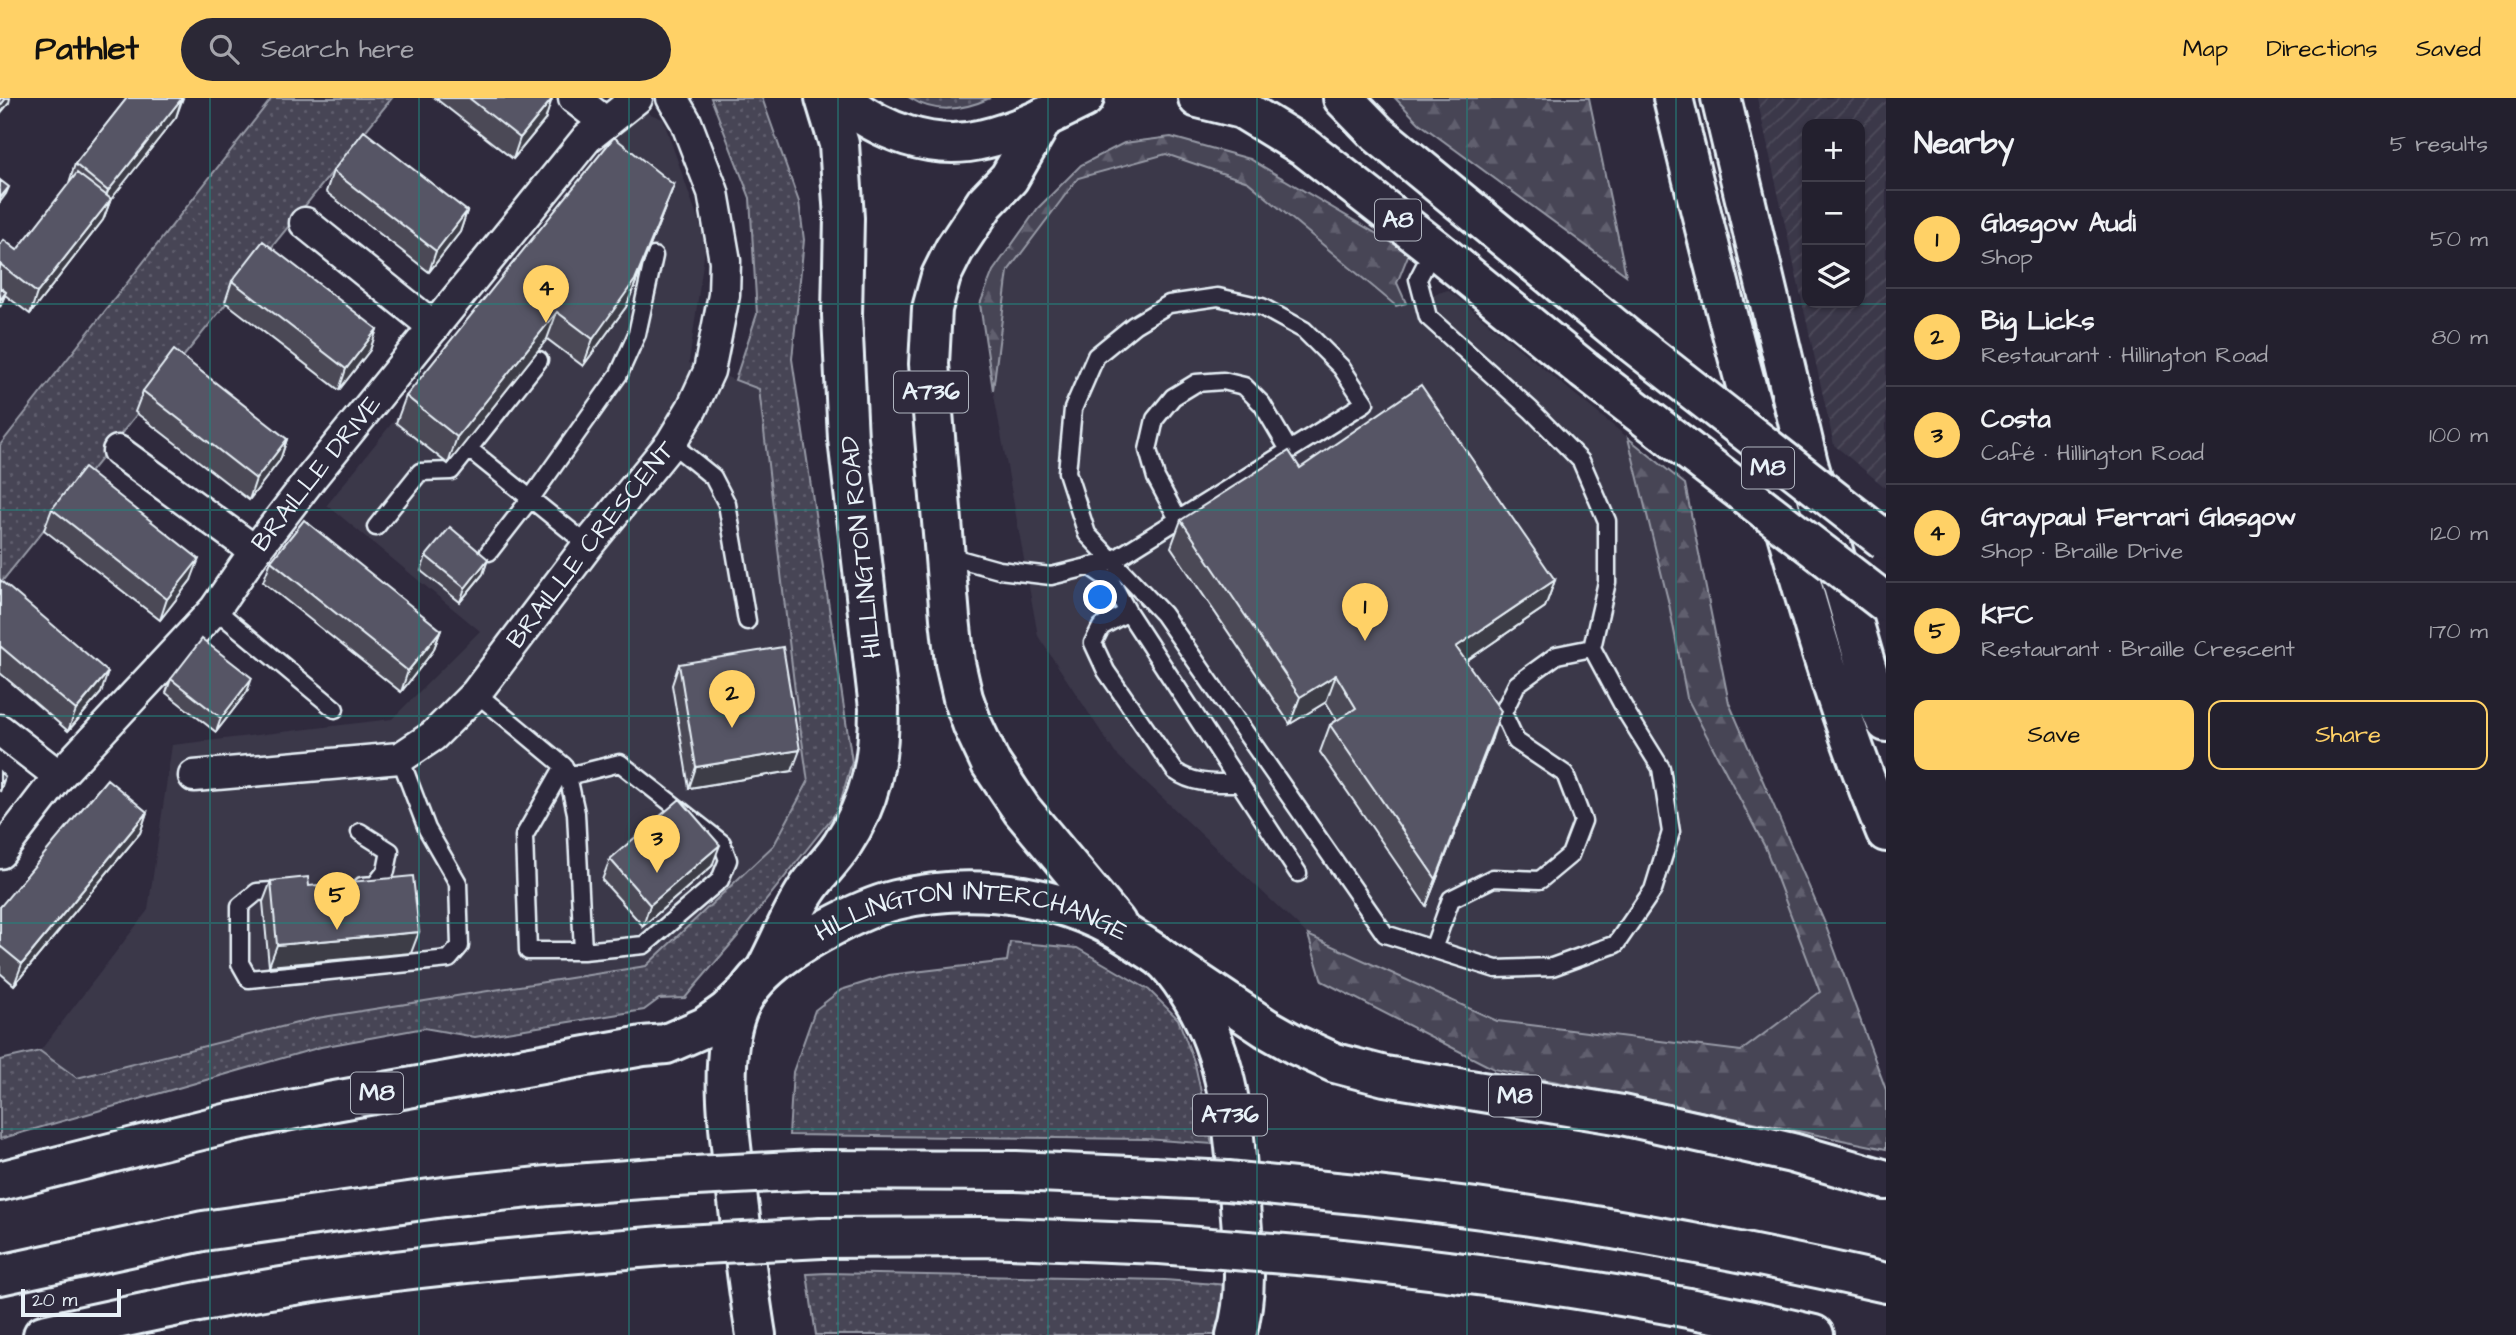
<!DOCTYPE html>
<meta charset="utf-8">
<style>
body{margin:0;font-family:"Architects Daughter",sans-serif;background:#2b2836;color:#f1f3f6}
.controls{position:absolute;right:21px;top:21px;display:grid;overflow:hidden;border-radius:14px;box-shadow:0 2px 5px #0004}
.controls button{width:63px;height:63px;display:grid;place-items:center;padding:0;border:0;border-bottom:2px solid #403e4a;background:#23202e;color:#f1f3f6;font:35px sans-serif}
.scale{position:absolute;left:21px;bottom:18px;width:100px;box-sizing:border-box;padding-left:7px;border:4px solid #e8f1f8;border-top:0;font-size:19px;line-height:24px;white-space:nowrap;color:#e8f1f8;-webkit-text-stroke:5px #2f2a3d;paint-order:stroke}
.you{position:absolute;left:1101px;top:500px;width:24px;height:24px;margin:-18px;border:5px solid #fff;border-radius:50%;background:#1a73e8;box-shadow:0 0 0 10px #1a73e833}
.badge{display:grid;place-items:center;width:46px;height:46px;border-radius:50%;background:#ffd166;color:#111;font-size:23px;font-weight:700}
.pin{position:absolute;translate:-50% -58px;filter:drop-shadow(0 2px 4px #0008)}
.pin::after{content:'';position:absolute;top:37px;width:24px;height:21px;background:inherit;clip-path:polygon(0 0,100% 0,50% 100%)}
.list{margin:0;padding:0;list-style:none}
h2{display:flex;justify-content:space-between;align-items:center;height:91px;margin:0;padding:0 28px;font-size:30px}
h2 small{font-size:23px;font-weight:400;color:#a3a3aa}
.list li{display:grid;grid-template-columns:46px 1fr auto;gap:21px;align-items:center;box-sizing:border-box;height:98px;padding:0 28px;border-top:2px solid #403e4a}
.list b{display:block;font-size:26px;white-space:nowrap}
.list p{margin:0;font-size:23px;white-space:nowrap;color:#a3a3aa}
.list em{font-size:23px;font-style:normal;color:#a3a3aa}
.actions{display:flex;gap:14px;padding:21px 28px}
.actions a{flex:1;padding:16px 0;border:2px solid #ffd166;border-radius:14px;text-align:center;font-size:24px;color:#ffd166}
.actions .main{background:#ffd166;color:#111}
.icon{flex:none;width:38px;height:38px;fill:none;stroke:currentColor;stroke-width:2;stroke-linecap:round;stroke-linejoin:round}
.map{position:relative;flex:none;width:1886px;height:1237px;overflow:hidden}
header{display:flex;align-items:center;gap:42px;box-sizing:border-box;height:98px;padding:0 35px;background:#ffd166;color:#111}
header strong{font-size:33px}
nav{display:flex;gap:38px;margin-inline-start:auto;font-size:24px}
.search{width:490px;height:63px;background:#2b2836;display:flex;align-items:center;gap:18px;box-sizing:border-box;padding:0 24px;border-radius:38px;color:#a3a3aa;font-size:26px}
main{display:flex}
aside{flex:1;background:#23202e}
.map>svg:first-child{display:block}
</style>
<header>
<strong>Pathlet</strong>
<div class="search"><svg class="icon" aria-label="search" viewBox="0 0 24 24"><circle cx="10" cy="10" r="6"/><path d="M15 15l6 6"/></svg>Search here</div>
<nav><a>Map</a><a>Directions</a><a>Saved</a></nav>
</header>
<main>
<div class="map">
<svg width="1886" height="1237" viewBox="0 0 1886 1237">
<defs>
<pattern id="industrial-furrows" width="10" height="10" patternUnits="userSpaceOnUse" patternTransform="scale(1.75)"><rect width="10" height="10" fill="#3b3749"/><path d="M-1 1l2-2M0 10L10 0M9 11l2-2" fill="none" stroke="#4e4b5b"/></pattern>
<pattern id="grass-dots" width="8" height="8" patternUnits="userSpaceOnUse" patternTransform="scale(1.75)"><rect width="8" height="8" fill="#464455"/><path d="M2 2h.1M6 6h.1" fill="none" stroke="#615f6e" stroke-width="1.8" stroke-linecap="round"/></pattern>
<pattern id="forest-firs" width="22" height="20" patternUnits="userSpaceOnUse" patternTransform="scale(1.75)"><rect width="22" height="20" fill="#464455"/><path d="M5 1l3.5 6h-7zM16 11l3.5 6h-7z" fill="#615f6e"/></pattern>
</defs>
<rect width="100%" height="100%" fill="#2f2a3d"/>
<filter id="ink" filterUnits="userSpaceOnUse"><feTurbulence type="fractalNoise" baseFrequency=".0143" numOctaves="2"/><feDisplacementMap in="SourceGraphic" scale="14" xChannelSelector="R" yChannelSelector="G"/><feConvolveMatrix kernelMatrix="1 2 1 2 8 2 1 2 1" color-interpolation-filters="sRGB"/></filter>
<g filter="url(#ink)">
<path fill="#3b3749" d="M 640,12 L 663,21 L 706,144 L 689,265 L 759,291 L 795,593 L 808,684 L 774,747 L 646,868 L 317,920 L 76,980 L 40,953 L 148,812 L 172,647 L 392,621 L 480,533 L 327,407 Z
M 1166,56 L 1248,84 L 1396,208 L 1448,192 L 1628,340 L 1669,506 L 1687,600 L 1765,749 L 1820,894 L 1742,953 L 1497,923 L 1308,837 L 1115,655 L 1038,538 L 993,292 L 1007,173 L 1078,80 Z"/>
<path fill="url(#industrial-furrows)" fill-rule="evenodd" d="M 1757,0 L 1886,0 L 1886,390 L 1834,347 ZM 1807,26 L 1860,26 L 1860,205 L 1807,205 Z"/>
<path fill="url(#grass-dots)" stroke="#979aa6" stroke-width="2" d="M 272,0 L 392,0 L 0,486 L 0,347 Z
M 711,0 L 762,0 L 799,104 L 804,142 L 792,261 L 852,664 L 838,712 L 737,839 L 685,900 L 659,901 L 644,912 L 475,939 L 424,930 L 321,949 L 0,1041 L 0,962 L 40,953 L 77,980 L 317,920 L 646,868 L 774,747 L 808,684 L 795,593 L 759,291 L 735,282 L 757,216 L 750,100 Z
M 910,0 L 990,0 C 964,12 935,16 910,0 Z
M 1010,844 L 1077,850 L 1149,892 L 1178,921 L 1195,966 L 1212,1046 L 1146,1041 L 789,1037 L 793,974 L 815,912 L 841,892 L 889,877 L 1007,863 Z
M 827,1175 L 1165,1182 L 1227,1187 L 1221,1237 L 816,1237 L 807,1176 Z"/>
<path fill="url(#forest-firs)" stroke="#979aa6" stroke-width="2" d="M 1395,0 L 1589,0 L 1626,177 L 1419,25 Z
M 1171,39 L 1250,61 L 1409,155 L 1397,185 L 1406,205 L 1396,208 L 1248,84 L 1166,56 L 1078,80 L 1008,173 L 993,292 L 980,206 L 993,173 L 1038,110 L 1081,67 L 1124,45 Z
M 1628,340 L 1685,386 L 1729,605 L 1824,823 L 1886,992 L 1886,1051 L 1494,971 L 1322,883 L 1308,837 L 1497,923 L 1741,953 L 1820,894 L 1765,749 L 1687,600 L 1669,506 Z"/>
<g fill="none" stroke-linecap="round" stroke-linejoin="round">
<defs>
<path id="service" d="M 671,345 L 713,379 L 727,406 L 747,523
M 469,351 L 588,447
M 1178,421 L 1156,380 L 1148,352 L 1155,321 L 1173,299 L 1196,285 L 1223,283 L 1244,288 L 1262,306 L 1289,352
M 376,429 L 420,374 L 451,373 L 539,262
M 489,454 L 531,400 L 619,276 L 637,236 L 654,158
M 945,457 L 999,472 L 1051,478 L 1112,463 L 1365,305 L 1341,269 L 1304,232 L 1262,209 L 1218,199 L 1169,206 L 1134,227 L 1096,258 L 1073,311 L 1067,374 L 1087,436 L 1163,516 L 1385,836 L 1496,871 L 1552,869 L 1616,846 L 1653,792 L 1671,734 L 1661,670 L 1628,617 L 1592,550 L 1607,484 L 1607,423 L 1581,363 L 1531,312 L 1428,219 L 1418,181 L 1434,150
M 1089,468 L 1110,482 L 1128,514 L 1298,775
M 215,511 L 335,611
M 1128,514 L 1101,529 L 1093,545 L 1106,573 L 1175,673 C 1194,687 1216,685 1239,685
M 476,595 L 564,668 L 568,678 L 576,715 L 583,853 L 528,853 L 524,738 L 564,668
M 568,678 L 620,665 L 722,745 L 728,762 L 720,782 L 644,847 L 583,853
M 360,734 L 390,753 L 386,773 L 375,787 L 362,788
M 287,792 L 257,794 L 240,808 L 240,865 L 249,881 L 449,861 L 460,848 L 458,785 L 427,731 L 400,660
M 1433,851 L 1451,801 L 1493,780 L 1540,782 L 1570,757 L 1583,723 L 1565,676 L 1516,643 L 1503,615 L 1517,586 L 1557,557 L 1592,550"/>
<g id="minor">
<path d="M 574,0 L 606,25"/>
<path d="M 305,125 L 434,229"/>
<path d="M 118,353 L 255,453"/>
<path d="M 0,632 L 59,678"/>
<path id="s1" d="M 194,678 L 400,660 L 433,638 L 476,595 L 588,447 L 671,345 L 692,310 L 709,273 L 724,197 L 725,163 L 713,94 L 686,24 L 672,0"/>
<path id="s2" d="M 0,755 L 59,678 L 215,511 L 255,453 L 312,379 L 587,40 L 637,0"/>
</g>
<g id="primary">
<path d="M 840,0 C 878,33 933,54 984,41 C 1019,33 1052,16 1084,0"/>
<path d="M 1198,0 L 1242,11 L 1306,50 L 1434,150 L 1584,272"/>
<path d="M 1343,0 L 1378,36 L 1629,242"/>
<path d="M 1044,19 L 1009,80 L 985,105 L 954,152 L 941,178 L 932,211 L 929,266 L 950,520 L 955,565 L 963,600 L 973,628 L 991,666 L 1022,712 L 1116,825"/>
<path d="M 767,869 C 780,844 791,816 806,793 C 816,777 832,763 842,747 C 871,703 879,662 879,610 L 848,341 L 842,217 L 844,120 L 839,46 L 825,0"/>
<path id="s3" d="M 756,1237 C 749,1195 744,1153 739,1111 C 732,1054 716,968 737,913 C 752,874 794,849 829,830 C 851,818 872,808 896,802 C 979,782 1069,797 1139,845 C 1148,851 1161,858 1168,866 C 1177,876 1186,889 1193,901 C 1228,957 1234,1029 1239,1093 C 1242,1140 1250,1191 1236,1237"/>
</g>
<path id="motorway" d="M 1673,0 C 1704,130 1737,258 1773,386 C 1806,504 1839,621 1886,734
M 1721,0 L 1808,365 L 1873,593 L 1886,624
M 1167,864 L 1266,930 L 1296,947 L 1335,965 L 1385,978 L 1622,1017 L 1792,1055 L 1886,1082
M 814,1072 L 1016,1073 L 1151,1079
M 0,1083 L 233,1024 L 329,1004 L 643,948 L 666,946 L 705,929 L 726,914 L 745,896
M 1314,1092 C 1508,1109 1695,1142 1886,1185
M 822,1140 L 986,1139 L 1160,1146
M 1322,1159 C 1487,1176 1653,1198 1814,1237
M 0,1177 L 203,1133 L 444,1099 L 548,1088 L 655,1080
M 43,1237 C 124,1219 206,1201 288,1188 C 412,1168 538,1158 663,1148"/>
</defs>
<use href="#service" stroke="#e8f1f8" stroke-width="21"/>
<use href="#minor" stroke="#e8f1f8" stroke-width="35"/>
<use href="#primary" stroke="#e8f1f8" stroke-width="44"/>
<use href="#motorway" stroke="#e8f1f8" stroke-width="44"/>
<use href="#service" stroke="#2f2a3d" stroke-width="16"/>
<use href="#minor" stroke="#2f2a3d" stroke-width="30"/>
<use href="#primary" stroke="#2f2a3d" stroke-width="38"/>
<use href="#motorway" stroke="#2f2a3d" stroke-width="38"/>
<defs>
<path id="primary-bridge" d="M 1629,242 L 1886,443
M 1584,272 L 1886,505"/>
<path id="motorway-bridge" d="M 1151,1079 L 1228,1083 L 1314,1092
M 655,1080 L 814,1072
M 1160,1146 L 1322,1159
M 663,1148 L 822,1140"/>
</defs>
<use href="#primary-bridge" stroke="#e8f1f8" stroke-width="44" stroke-linecap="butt"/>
<use href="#motorway-bridge" stroke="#e8f1f8" stroke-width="44" stroke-linecap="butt"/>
<use href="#primary-bridge" stroke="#2f2a3d" stroke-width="38"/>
<use href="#motorway-bridge" stroke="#2f2a3d" stroke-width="38"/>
</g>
<path fill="#4b4957" stroke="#e8f1f8" stroke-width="2" d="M 127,0 L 183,0 L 176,19 L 111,101 L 103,122 L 30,216 L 5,197 L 0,209 L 0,147 L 17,152 L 68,88 L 75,66 Z
M 435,0 L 551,0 L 545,22 L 513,61 Z
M 333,73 L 467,113 L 460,134 L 429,174 L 326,94 Z
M 674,87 L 626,209 L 583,268 L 547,241 L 448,366 L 396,325 L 406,298 Z
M 232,183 L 377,231 L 370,252 L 339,292 L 225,204 Z
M 143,293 L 287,341 L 280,362 L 249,402 L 135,314 Z
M 1300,370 L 1555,482 L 1545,509 L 1466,563 L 1492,640 L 1426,808 L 1320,654 L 1330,627 L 1337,622 L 1326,604 L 1290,626 L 1171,449 L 1181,422 Z
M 52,411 L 191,482 L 160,522 L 44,432 Z
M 426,458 L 488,461 L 483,476 L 460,504 L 421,473 Z
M 271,463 L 441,532 L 433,553 L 401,594 L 263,484 Z
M 0,482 L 101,595 L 68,633 L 0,575 Z
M 679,566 L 792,673 L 689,690 L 672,587 Z
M 171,581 L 247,594 L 216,634 L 166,595 Z
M 147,714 L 140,735 L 14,887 L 0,875 L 0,809 Z
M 610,761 L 712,768 L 643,828 L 602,782 Z
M 271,783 L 411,855 L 269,868 L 263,804 Z"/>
<path fill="#3d3c47" stroke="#e8f1f8" stroke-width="2" d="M 6,0 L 10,0 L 9,5 L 0,16 L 0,8 Z
M 182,0 L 176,19 L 101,114 L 108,93 Z
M 552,1 L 545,22 L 513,61 L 520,40 Z
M 674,87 L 626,209 L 583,268 L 593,241 Z
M 9,89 L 6,96 L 0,104 L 0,100 Z
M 111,101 L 103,122 L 30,216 L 37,195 Z
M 467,113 L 460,134 L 429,174 L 436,153 Z
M 6,194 L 0,209 L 0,202 Z
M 557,214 L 547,241 L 448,366 L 457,339 Z
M 377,231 L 370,252 L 339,292 L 346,271 Z
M 287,341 L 280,362 L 249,402 L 256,381 Z
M 199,461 L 191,482 L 160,522 L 167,501 Z
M 488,461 L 483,476 L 460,504 L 465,490 Z
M 1555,482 L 1545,509 L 1447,576 L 1456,549 Z
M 441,532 L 433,553 L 401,594 L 408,573 Z
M 108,574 L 101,595 L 68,633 L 76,612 Z
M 1336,577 L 1326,604 L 1290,626 L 1300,599 Z
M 252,580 L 247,594 L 216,634 L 221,620 Z
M 1501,613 L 1492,640 L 1426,808 L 1436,781 Z
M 800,652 L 792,673 L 689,690 L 696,669 Z
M 5,679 L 0,694 L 0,686 Z
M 147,714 L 140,735 L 14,887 L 22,866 Z
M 720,747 L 712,768 L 643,828 L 650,807 Z
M 419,834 L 411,855 L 269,868 L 277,847 Z"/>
<path fill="#575565" stroke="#e8f1f8" stroke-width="2" d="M 0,0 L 6,0 L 0,8 Z
M 127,0 L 182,0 L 108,93 L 75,66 Z
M 469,0 L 551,0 L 552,1 L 520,40 Z
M 364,33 L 467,113 L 436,153 L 333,73 Z
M 614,39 L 674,87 L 635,182 L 593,241 L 557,214 L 457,339 L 406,298 Z
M 77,75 L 111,101 L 37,195 L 0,166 L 0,147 L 4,142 L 17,152 Z
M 0,82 L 9,89 L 0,100 Z
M 263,143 L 377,231 L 346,271 L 232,183 Z
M 0,189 L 6,194 L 0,202 Z
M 174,252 L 287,341 L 256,381 L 143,293 Z
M 1421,287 L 1555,482 L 1456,549 L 1501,613 L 1436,781 L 1330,627 L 1356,610 L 1336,577 L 1300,599 L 1181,422 L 1289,353 L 1300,370 Z
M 84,370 L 199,461 L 167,501 L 52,411 Z
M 304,422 L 441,532 L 408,573 L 271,463 Z
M 450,429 L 488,461 L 465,490 L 426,458 Z
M 0,482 L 108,574 L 76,612 L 0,548 Z
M 202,541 L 252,580 L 221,620 L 171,581 Z
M 783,549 L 800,652 L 696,669 L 679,566 Z
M 0,674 L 5,679 L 0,686 Z
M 107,681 L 147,714 L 22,866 L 0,848 L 0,809 Z
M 680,701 L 720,747 L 650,807 L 610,761 Z
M 413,778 L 419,834 L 277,847 L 271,783 L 308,779 L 309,788 Z"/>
</g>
<path fill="none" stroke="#25827c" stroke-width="2" stroke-opacity="0.55" d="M 210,0 L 210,1237M 419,0 L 419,1237M 629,0 L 629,1237M 838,0 L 838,1237M 1048,0 L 1048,1237M 1257,0 L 1257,1237M 1467,0 L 1467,1237M 1676,0 L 1676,1237M 0,206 L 1886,206M 0,412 L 1886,412M 0,618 L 1886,618M 0,825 L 1886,825M 0,1031 L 1886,1031"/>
<g text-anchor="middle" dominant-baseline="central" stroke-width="5" stroke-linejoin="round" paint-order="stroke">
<g fill="#2f2a3d" stroke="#b0b5c0" stroke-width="2">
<rect x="1375" y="101.5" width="46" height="41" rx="5"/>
<rect x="894" y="273.5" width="74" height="41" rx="5"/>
<rect x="1742" y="349.5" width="52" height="41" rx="5"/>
<rect x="351" y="974.5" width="52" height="41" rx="5"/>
<rect x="1489" y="977.5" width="52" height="41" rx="5"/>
<rect x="1193" y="996.5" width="74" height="41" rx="5"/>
</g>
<g font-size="24" font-weight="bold" fill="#e8f1f8">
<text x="1398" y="122">A8</text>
<text x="931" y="294">A736</text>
<text x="1768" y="370">M8</text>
<text x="377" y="995">M8</text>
<text x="1515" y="998">M8</text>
<text x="1230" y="1017">A736</text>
</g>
<g font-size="26" fill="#e8f1f8" stroke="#2f2a3d">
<text stroke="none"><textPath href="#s2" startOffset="495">BRAILLE DRIVE</textPath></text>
<text stroke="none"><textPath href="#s1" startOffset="495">BRAILLE CRESCENT</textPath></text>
<text transform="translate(861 449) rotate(-96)">HILLINGTON ROAD</text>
<text stroke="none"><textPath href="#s3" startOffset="602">HILLINGTON INTERCHANGE</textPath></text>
</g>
</g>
</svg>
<div class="controls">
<button>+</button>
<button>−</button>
<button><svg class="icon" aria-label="layers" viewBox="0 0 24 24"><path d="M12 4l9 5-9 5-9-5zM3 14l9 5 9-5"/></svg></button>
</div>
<div class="scale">20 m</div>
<div class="you"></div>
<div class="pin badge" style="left:1365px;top:543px">1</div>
<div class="pin badge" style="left:732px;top:630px">2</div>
<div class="pin badge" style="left:657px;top:775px">3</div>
<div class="pin badge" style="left:546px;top:225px">4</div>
<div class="pin badge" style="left:337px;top:832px">5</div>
</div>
<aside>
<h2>Nearby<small>5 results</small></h2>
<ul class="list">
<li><span class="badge">1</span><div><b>Glasgow Audi</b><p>Shop</p></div><em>50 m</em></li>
<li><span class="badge">2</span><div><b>Big Licks</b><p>Restaurant · Hillington Road</p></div><em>80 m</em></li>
<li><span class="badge">3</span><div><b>Costa</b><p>Café · Hillington Road</p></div><em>100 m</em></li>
<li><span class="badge">4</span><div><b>Graypaul Ferrari Glasgow</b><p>Shop · Braille Drive</p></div><em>120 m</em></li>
<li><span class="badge">5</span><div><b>KFC</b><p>Restaurant · Braille Crescent</p></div><em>170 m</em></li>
</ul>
<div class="actions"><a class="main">Save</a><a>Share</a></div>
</aside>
</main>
